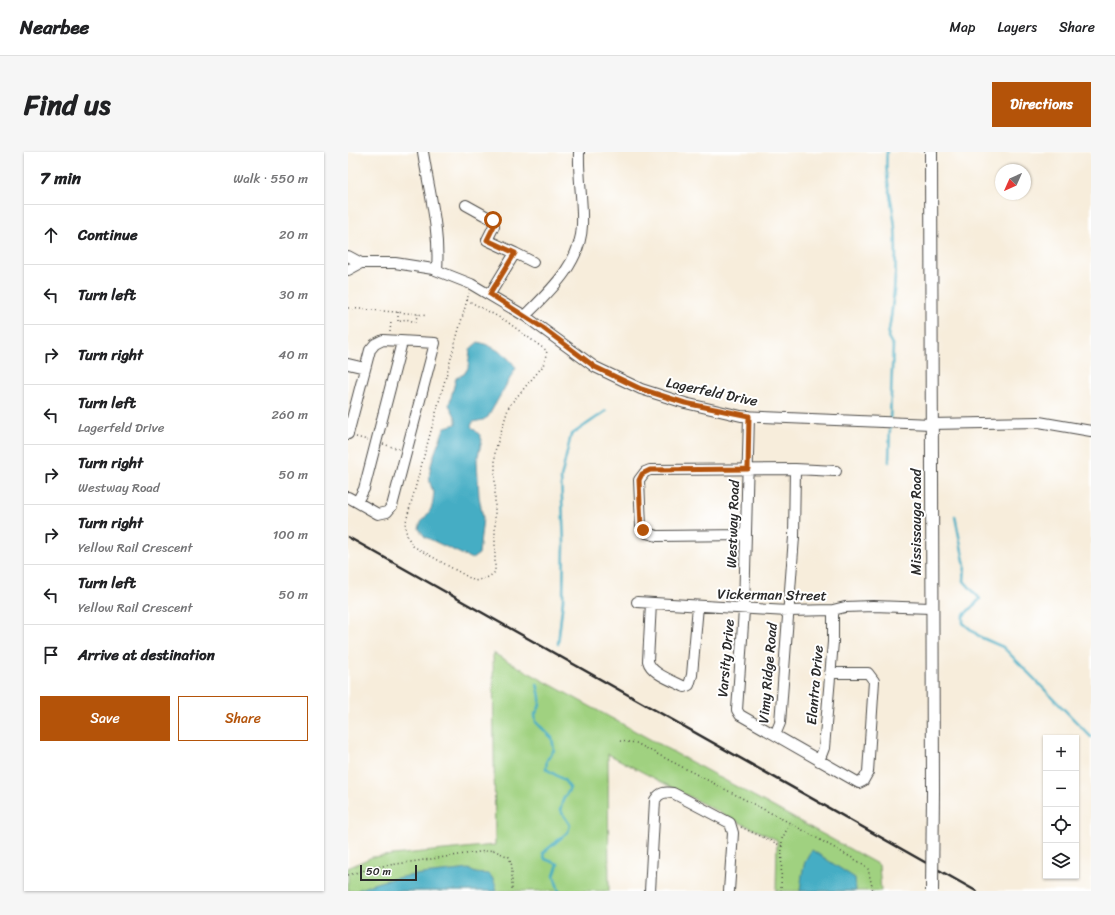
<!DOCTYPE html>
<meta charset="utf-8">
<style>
body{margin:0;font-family:Sriracha,sans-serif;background:#f6f6f6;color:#202124}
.controls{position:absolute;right:12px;bottom:12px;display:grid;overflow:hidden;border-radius:0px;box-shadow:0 1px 3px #0004}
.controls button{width:36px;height:36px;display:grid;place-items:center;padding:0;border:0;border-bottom:1px solid #e0e0e0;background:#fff;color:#202124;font:20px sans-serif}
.compass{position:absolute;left:647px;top:12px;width:36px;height:36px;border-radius:50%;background:#fff;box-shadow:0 1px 3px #0004;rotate:225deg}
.scale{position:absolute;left:12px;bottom:10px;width:57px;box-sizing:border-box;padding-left:4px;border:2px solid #2b2b2b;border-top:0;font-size:11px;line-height:14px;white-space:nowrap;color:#2b2b2b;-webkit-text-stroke:3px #fff;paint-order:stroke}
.stop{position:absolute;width:12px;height:12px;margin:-9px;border:3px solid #b45309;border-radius:50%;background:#fff}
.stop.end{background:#b45309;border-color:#fff;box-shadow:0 1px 4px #0008}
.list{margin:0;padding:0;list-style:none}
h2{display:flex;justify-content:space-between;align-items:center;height:52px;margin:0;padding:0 16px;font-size:17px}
h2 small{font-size:13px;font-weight:400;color:#757577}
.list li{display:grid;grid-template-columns:26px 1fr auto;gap:12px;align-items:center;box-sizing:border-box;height:60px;padding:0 16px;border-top:1px solid #e0e0e0}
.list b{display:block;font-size:15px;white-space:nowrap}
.list p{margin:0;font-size:13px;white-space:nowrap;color:#757577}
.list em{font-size:13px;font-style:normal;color:#757577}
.actions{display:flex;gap:8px;padding:12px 16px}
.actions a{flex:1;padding:9px 0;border:1px solid #b45309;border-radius:0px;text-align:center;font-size:14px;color:#b45309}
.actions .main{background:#b45309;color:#fff}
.icon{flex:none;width:22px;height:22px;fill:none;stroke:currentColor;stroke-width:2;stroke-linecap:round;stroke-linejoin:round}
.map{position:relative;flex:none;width:743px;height:739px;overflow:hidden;border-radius:0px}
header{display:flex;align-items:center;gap:24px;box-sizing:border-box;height:56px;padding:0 20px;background:#fff;border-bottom:1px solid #e0e0e0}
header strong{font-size:19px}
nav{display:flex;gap:22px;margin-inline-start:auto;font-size:14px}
.intro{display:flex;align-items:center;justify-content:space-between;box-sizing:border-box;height:96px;padding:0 24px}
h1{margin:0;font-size:28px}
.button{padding:10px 18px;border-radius:0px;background:#b45309;color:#fff;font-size:14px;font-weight:700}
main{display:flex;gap:24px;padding:0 24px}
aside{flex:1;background:#fff;border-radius:0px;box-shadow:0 1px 3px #0004}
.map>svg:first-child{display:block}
</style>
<header>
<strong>Nearbee</strong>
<nav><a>Map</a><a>Layers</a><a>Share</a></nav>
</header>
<div class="intro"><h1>Find us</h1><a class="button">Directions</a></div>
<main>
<aside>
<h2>7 min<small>Walk · 550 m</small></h2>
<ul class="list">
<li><svg class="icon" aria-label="ahead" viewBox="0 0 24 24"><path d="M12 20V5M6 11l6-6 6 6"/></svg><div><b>Continue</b></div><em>20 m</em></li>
<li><svg class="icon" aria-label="left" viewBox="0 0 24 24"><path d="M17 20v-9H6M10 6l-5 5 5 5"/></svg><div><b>Turn left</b></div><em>30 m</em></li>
<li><svg class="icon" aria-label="right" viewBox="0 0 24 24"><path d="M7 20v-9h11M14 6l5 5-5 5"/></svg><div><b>Turn right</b></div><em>40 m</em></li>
<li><svg class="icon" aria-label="left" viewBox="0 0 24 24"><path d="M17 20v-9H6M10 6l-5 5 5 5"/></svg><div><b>Turn left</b><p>Lagerfeld Drive</p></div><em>260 m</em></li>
<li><svg class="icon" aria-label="right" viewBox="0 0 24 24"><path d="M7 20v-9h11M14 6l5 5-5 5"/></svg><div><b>Turn right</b><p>Westway Road</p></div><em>50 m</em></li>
<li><svg class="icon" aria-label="right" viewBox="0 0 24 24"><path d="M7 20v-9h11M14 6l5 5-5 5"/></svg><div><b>Turn right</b><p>Yellow Rail Crescent</p></div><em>100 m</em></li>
<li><svg class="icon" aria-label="left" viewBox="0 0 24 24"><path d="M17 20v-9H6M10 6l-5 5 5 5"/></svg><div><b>Turn left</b><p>Yellow Rail Crescent</p></div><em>50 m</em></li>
<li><svg class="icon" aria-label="arrive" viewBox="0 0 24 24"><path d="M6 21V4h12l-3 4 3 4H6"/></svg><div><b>Arrive at destination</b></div></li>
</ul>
<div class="actions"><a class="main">Save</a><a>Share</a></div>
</aside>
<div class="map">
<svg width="743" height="739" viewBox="0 0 743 739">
<rect width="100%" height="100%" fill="#fff"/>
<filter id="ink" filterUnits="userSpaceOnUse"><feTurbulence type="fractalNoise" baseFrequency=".025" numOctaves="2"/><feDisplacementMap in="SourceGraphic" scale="8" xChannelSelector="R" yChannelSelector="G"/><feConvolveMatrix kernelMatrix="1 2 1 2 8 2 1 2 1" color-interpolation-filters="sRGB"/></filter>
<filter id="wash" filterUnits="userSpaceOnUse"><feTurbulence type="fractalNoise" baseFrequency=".012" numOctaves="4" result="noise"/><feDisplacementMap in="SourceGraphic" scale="16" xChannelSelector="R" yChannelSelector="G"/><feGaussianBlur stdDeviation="0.9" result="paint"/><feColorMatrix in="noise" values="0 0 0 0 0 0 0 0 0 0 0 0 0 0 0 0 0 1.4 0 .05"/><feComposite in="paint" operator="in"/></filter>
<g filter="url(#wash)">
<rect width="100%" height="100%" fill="#f7eddb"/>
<path fill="#a0d180" stroke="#667e56" d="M 145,501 L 531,713 L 533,739 L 428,739 L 429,688 L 382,666 L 260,602 L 261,739 L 0,739 L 0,716 L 24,705 L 147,693 Z"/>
<path fill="#44adc4" stroke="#386c78" d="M 130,190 C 144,193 161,204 168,216 L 140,265 L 135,268 L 125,270 L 123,274 L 132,283 L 134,288 L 129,308 L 131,344 L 135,366 L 131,402 L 124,407 L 77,385 L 71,377 C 72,369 77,366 81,360 C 85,355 85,346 86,340 C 74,324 89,297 95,279 L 97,275 L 108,272 L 108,266 L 101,253 L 108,226 L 116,222 L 120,216 L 122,197 Z
M 464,698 L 507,726 L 508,739 L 452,739 C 454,725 454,709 464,698 Z
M 121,717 C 135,729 142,710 149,739 L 8,739 C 42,722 83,722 121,717 Z"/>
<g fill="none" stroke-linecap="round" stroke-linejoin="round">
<path stroke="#44adc4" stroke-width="2.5" d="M 539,0 C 536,26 545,50 547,76 C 550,113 546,149 540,185 L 545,194 L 542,267
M 541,310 L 542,272
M 607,364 L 617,414 L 616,429 L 632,447 L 615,464 L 615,471 L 632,485 L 655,495 L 743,585
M 210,492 L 215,448 L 216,390 L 213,326 L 223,283 L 258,259
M 189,532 C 192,543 195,553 187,562 L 188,570 L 204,586 L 206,598 L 199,608 L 198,617 L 216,628 L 222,636 L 215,648 L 212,658 L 222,673 L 220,680 L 195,701 L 197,707 L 210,712 L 206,724 L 211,739"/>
</g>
</g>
<g filter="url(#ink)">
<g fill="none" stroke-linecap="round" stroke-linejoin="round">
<defs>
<path id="minor" d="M 75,0 C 81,39 92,78 89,118
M 118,53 L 145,68 L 146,74 L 139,88 L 167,101 L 142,142
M 167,101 L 185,110
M 0,104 L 13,111 L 47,111 L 85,117 L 123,132 L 177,164 L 247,215 L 293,237 L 337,251 L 393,264 L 583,272 L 691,270 L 743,279
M 0,118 L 13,111
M 177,164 C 202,139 233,111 234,73 C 235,49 230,25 231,0
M 0,212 L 17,216
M 401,264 L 396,458 L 389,558 L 392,563 L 511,631 L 515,629 L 520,620 L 526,529 L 520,521 L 482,521
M 0,282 L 22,198 L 27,192 L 35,188 L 87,191 L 44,354 L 39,360 L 30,362 L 0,345
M 9,350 L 16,337 L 54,190
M 398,383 L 309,384 L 299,381 L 293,374 L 291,328 L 297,320 L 302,318 L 447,317 L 488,319
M 289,450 L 440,459 L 485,458 L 497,455 L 525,454 L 583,456
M 303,451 L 300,509 C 303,522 326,529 337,535 L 341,533 L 344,523 L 350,454
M 427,583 L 432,571 L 446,385 L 447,317
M 471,609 L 476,596 L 485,490 L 485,458
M 302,739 L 307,648 C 312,640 317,640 325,641 L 382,671 L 385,681 L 381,739"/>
<path id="major" d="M 583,0 L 585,640"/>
</defs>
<use href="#minor" stroke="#4a4845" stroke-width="12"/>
<use href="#major" stroke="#4a4845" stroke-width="14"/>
<path stroke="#4a4845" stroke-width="1.5" stroke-dasharray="1 3" stroke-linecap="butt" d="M 119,148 L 158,169 L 199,199 L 195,214 L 161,254 L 147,299 L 147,420 L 141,425 L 127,429 L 65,394 L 59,384 L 57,373 L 119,148 L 121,141
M 0,156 L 70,162 L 79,164
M 50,160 L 50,170 L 58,167 L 67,170 L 70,162
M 42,180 L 43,170
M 8,285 L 20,288
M 35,292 L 51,297
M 272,589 L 288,591 L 442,671 L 515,712 L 520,717 L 525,739
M 393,675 L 434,694
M 0,723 L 28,715 L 145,698 L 161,705 L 164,714 L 164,739
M 433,739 L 434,687 L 442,671"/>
<use href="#minor" stroke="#fff" stroke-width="10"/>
<use href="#major" stroke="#fff" stroke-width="12"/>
<path stroke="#2b2b2b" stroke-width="2.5" d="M 0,385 L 628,739"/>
<defs>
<path id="major-bridge" d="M 584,739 L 585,640"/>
</defs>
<use href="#major-bridge" stroke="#4a4845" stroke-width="14" stroke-linecap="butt"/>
<use href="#major-bridge" stroke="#fff" stroke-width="12"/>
</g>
</g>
<g fill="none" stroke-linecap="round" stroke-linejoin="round" filter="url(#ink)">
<path stroke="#b45309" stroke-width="5" d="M 145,68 L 146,74 L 139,88 L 167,101 L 142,142 L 195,176 L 247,215 L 293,237 L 337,251 L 401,264 L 400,317 L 302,318 L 294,322 L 291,328 L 293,374 L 295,378"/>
</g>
<g text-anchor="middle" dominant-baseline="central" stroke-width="4" stroke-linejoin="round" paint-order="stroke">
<g font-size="14" fill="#2b2b2b" stroke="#fff">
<text transform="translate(364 240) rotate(12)">Lagerfeld Drive</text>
<text transform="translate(568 370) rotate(-90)">Mississauga Road</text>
<text transform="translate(385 372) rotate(-88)">Westway Road</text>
<text transform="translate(424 443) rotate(1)">Vickerman Street</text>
<text transform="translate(378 506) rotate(-85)">Varsity Drive</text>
<text transform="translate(420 521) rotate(-85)">Vimy Ridge Road</text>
<text transform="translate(467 533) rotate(-85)">Elantra Drive</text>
</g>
</g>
</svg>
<div class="controls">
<button>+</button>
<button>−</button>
<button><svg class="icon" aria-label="locate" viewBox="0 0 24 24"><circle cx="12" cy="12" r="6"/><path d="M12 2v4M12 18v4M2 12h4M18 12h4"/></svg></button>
<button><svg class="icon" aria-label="layers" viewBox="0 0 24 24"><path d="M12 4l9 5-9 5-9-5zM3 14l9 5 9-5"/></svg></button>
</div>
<svg class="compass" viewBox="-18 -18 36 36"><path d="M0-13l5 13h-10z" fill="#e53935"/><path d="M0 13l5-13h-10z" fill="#757577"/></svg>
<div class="scale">50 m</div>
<div class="stop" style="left:145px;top:68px"></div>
<div class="stop end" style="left:295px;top:378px"></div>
</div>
</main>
